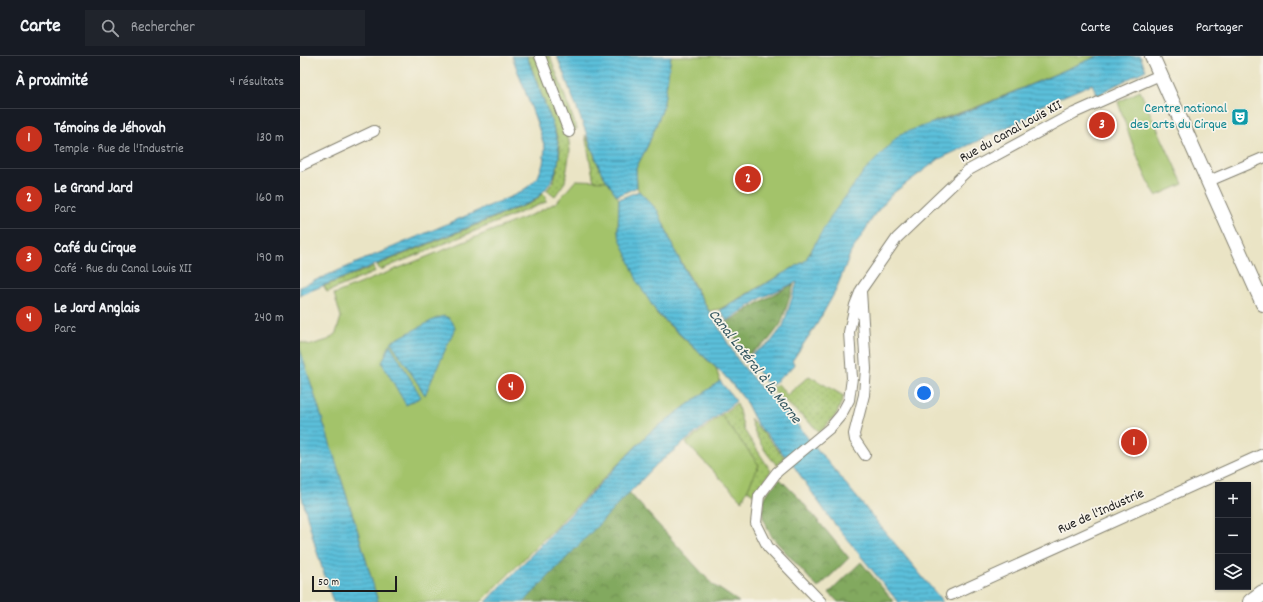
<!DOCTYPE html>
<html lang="fr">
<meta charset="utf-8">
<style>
body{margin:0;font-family:Dekko,sans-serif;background:#20242c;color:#f1f3f6}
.controls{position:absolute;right:12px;bottom:12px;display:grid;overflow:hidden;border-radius:0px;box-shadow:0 1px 3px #0004}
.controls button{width:36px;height:36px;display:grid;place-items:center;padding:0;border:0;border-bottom:1px solid #363941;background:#171b24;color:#f1f3f6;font:20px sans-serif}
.scale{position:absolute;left:12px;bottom:10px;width:85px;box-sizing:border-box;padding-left:4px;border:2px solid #1c1c1c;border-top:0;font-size:11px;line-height:14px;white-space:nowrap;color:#1c1c1c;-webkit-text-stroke:3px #f7f3e8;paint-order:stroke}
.you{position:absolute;left:624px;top:337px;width:14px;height:14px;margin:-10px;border:3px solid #fff;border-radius:50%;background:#1a73e8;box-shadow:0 0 0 6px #1a73e833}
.badge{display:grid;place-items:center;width:26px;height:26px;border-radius:50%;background:#c8321e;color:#fff;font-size:13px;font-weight:700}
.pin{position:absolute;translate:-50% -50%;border:2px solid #fff;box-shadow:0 1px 4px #0006}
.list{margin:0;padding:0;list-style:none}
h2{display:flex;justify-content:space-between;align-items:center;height:52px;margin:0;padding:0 16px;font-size:17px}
h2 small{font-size:13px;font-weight:400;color:#9ea1a6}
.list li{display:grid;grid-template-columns:26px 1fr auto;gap:12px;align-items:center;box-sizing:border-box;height:60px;padding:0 16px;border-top:1px solid #363941}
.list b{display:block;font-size:15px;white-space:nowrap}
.list p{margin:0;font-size:13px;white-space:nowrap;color:#9ea1a6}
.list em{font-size:13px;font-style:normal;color:#9ea1a6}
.icon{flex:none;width:22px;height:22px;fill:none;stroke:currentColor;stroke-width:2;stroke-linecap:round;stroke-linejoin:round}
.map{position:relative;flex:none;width:963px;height:546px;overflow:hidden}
header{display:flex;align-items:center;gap:24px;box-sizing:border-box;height:56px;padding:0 20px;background:#171b24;border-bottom:1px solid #363941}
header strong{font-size:19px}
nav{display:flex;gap:22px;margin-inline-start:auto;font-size:14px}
.search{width:280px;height:36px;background:#20242c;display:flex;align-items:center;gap:10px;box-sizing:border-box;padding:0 14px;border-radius:0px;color:#9ea1a6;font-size:15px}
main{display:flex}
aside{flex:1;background:#171b24}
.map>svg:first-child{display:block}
</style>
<header>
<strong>Carte</strong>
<div class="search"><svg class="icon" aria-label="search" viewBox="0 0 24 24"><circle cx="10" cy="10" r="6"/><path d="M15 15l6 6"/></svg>Rechercher</div>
<nav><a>Carte</a><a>Calques</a><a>Partager</a></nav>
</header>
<main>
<aside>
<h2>À proximité<small>4 résultats</small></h2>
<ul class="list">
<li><span class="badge">1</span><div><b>Témoins de Jéhovah</b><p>Temple · Rue de l'Industrie</p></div><em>130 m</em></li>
<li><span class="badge">2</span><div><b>Le Grand Jard</b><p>Parc</p></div><em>160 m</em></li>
<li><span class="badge">3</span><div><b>Café du Cirque</b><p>Café · Rue du Canal Louis XII</p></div><em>190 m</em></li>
<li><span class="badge">4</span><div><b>Le Jard Anglais</b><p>Parc</p></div><em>240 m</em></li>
</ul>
</aside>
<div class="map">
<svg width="963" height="546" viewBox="0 0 963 546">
<defs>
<pattern id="grass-dots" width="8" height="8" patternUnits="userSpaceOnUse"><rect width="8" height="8" fill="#a3c36b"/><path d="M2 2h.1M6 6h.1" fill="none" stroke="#8ca75c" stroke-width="1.8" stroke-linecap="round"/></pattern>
<pattern id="forest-crowns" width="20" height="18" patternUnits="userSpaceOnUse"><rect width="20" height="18" fill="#82a95f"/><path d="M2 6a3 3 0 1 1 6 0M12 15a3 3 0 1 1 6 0" fill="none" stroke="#6a894e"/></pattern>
<pattern id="water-rules" width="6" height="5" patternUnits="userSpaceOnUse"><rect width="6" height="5" fill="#5cbfda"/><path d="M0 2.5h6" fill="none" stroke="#4b9ab0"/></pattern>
</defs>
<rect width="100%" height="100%" fill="#f7f3e8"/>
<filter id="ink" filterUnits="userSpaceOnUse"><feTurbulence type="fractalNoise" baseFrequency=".025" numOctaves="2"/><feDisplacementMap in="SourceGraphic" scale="8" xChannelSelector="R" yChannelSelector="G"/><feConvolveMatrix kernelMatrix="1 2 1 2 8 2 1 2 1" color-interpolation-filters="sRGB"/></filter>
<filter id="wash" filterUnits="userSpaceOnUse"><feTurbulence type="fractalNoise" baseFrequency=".012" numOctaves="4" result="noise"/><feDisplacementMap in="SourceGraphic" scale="16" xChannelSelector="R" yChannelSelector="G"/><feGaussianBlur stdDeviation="0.9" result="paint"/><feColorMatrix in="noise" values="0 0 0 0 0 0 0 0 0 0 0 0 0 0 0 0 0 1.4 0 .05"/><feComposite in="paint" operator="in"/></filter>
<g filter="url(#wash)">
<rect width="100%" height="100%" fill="#eae4c5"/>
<path fill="url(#grass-dots)" stroke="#607044" d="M 227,0 L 237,0 L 268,79 L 270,94 L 265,126 L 255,140 L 247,134 L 253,126 L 257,113 L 260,95 L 257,81 Z
M 242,0 L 250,0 L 277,73 L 272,74 Z
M 285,79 L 289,86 L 301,116 L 317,140 L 312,142 L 294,126 Z
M 243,137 L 246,140 L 246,146 L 80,214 L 77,209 L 233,146 Z
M 73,211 L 75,216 L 27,236 L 24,230 Z
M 509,320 L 544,340 L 536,359 L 520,376 L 471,333 L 478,328 L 487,339 Z
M 437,347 L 444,374 L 471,415 L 455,439 L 447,434 L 459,409 L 421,359 Z
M 450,362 L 485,402 L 477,409 C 464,396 455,380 450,362 Z"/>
<path fill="url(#forest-crowns)" stroke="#4f623e" d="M 494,228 L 481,268 L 468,285 L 446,300 L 426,267 L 465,243 Z
M 480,423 L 499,442 L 549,502 L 518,532 L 471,480 L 463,461 L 464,443 L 470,433 Z
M 327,434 L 412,528 L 439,546 L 219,546 Z
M 561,506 L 594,546 L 538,546 L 529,537 Z"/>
<path fill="#a3c36b" stroke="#607044" d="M 371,0 L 798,0 L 682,49 L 635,65 L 534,157 L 505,205 L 420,253 L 409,255 L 376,197 L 358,155 L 339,135 L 337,131 L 336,112 L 348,89 L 363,52 Z
M 840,35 L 883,128 L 856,140 C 839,111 829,78 818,46 Z
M 276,124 L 307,125 L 319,143 L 318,177 L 357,258 L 416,312 L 420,325 L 349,377 L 181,546 L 78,546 L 58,476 L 2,301 L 0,293 L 0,286 L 11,289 L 28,284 L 36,277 L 41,261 L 34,238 L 236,157 L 257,146 Z
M 421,359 L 459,409 L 442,445 L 386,387 Z"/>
<path fill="url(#water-rules)" stroke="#3c6e7b" d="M 212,0 L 227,0 C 234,20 242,41 250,61 C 253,72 258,83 259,94 C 260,115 248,135 231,146 L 0,239 L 0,231 L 217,138 L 229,130 L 238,121 L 243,108 L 245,92 L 238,70 Z
M 257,0 L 371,0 L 363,52 L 348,89 L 336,112 L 337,131 L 317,140 L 301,116 Z
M 798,0 L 840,0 L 846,14 L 806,34 L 798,40 L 792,28 L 738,51 L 740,56 L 639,103 L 592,138 L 575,158 L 559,184 L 551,196 L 535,236 L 517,268 L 492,305 L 495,309 L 472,329 L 467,326 L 466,327 L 447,301 L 470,287 L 483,270 L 497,226 L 463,241 L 427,265 L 420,254 L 505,205 L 531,160 L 562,118 L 600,78 L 679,51 Z
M 339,135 L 358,155 L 374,193 L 389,222 L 438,304 L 460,331 L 480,348 L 643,546 L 598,546 L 529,461 L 493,409 L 457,368 L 445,344 L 424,319 L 357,257 L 338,227 L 318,177 L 319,143 Z
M 144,260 C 151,262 153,266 155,272 L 125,339 L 91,286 L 137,262 Z
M 90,288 L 121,341 L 106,349 L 82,307 Z
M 0,293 L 58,476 L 78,546 L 33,546 L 16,493 L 0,434 Z
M 420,325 L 436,345 L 357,408 L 224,546 L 186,546 L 349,377 Z"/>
</g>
<g filter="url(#ink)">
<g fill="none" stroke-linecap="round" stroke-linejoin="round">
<defs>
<path id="minor" d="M 240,0 L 269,76
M 0,110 L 74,75
M 909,125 L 963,102
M 561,235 L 566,313 L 564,339 L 554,378 L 555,384 L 565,399
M 651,539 L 963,398
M 521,546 L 468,491 L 456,467 L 459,440 L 477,416 L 530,372 L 541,359 L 549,344 L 552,322 L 549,276 L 555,249 L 561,234 L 597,182 L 667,115 L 774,57 L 860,19"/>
<path id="secondary" d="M 852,0 L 963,248"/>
<path id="primary" d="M 951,546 L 963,537"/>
</defs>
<use href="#minor" stroke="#838070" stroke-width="12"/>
<use href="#secondary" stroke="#838070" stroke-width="16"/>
<use href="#primary" stroke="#838070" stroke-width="18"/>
<use href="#minor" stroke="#fff" stroke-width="10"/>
<use href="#secondary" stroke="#fff" stroke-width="14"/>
<use href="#primary" stroke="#fff" stroke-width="16"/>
</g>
</g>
<defs>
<symbol id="theatre-square" viewBox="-11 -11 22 22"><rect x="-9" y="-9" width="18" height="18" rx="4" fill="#0f9aa8" stroke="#f7f3e8"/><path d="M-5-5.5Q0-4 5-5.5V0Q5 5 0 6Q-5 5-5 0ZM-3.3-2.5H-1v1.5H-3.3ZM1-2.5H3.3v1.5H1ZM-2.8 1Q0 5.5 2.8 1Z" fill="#fff"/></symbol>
</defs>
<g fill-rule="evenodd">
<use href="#theatre-square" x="930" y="51" width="20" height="20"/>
</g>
<g text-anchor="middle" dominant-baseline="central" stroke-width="3.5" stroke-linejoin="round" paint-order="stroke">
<g font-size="14" fill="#0d838f" stroke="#f7f3e8" text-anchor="end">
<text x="927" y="53">Centre national<tspan x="927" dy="16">des arts du Cirque</tspan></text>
</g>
<g font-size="14" fill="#1c1c1c" stroke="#f7f3e8">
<text transform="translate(711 76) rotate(-29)">Rue du Canal Louis XII</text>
<text transform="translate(801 456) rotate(-24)">Rue de l'Industrie</text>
</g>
<g font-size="15" font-style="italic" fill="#32555e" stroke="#f7f3e8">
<text transform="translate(454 311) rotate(52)">Canal Latéral à la Marne</text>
</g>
</g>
</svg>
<div class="controls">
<button>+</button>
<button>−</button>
<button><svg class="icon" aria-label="layers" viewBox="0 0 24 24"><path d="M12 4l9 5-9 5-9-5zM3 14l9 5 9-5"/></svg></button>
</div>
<div class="scale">50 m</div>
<div class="you"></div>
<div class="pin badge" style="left:834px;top:386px">1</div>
<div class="pin badge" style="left:448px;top:123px">2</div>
<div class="pin badge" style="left:802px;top:69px">3</div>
<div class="pin badge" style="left:211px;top:331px">4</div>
</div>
</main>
